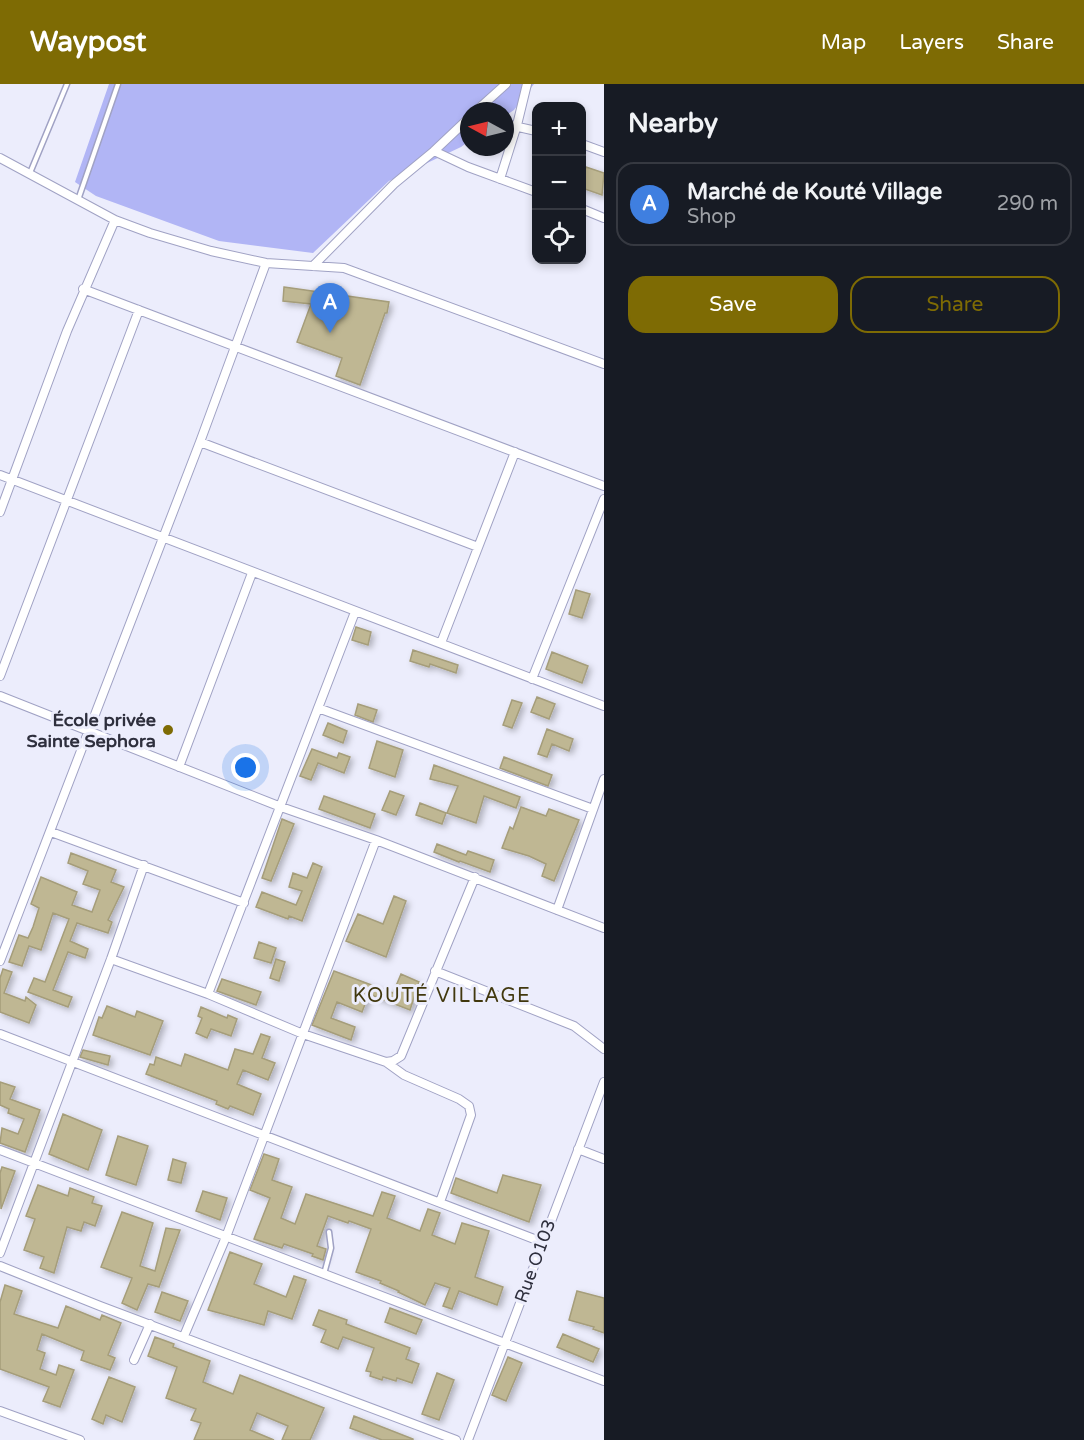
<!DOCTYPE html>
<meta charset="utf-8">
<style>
body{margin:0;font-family:"Varela Round",sans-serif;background:#20242c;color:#f1f3f6}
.controls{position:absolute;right:18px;top:18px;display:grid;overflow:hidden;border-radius:12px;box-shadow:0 3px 9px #0003}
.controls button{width:54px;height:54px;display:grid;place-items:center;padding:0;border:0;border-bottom:2px solid #363941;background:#171b24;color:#f1f3f6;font:30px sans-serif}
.compass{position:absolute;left:460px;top:18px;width:54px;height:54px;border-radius:50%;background:#171b24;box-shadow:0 3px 9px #0003;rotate:277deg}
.you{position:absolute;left:246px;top:684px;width:21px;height:21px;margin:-15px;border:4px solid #fff;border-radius:50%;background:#1a73e8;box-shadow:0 0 0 9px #1a73e833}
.badge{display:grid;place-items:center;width:39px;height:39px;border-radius:50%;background:#7e6b04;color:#fff;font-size:20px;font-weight:700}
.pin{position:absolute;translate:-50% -50px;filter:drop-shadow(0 2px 3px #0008)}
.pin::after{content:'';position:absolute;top:32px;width:21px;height:18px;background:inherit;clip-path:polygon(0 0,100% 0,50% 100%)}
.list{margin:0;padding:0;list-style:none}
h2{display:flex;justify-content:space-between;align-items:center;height:78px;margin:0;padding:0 24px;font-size:26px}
h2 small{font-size:20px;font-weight:400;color:#9ea1a6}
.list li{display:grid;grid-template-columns:39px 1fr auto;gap:18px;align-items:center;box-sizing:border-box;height:84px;margin:0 12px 12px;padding:0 12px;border:2px solid #363941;border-radius:18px}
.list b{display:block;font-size:22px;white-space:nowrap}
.list p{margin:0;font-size:20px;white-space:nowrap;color:#9ea1a6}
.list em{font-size:20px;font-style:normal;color:#9ea1a6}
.actions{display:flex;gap:12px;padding:18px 24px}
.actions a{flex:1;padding:14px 0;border:2px solid #7e6b04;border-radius:18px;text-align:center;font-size:21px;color:#7e6b04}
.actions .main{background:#7e6b04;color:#fff}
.icon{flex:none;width:33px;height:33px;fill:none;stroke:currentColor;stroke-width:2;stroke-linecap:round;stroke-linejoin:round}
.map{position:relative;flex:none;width:604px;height:1356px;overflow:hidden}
header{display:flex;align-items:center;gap:36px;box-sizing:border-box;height:84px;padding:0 30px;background:#7e6b04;color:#fff}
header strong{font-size:28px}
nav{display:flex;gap:33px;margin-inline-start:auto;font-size:21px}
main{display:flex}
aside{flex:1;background:#171b24}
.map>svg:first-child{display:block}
</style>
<header>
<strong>Waypost</strong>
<nav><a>Map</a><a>Layers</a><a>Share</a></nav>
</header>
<main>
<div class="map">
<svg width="604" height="1356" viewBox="0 0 604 1356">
<defs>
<filter id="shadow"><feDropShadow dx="3" dy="3" stdDeviation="3" flood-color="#0004"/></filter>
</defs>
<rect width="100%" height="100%" fill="#ecedfc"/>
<path fill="#b1b5f5" d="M 109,0 L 534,0 L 514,26 L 505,32 L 505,27 L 469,27 L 469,57 L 461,63 L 389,97 L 313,169 L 219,157 L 96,112 L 75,98 Z"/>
<path fill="#bfb793" stroke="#a59d7a" stroke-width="1.5" filter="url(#shadow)" d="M 586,83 L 604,89 L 602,111 L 582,104 L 582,95 Z
M 284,203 L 389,218 L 387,229 L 385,229 L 360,301 L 336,292 L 342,274 L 297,258 L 311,220 L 283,217 Z
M 576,506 L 590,510 L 582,534 L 569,530 Z
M 356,543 L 371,548 L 368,561 L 352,556 Z
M 413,566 L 458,581 L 456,589 L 430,580 L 429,583 L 410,577 Z
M 552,568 L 588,582 L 582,599 L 546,585 Z
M 537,613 L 555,620 L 549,635 L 531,628 Z
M 512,616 L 522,619 L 512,644 L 503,641 Z
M 358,620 L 377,626 L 373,638 L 355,631 Z
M 328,639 L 347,647 L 343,659 L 323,651 Z
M 547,645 L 573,655 L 569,667 L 552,660 L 547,673 L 538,670 Z
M 377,657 L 403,666 L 395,693 L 369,684 Z
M 312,665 L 337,674 L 339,669 L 350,673 L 344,689 L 318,679 L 311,696 L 300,692 Z
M 504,673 L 552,691 L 548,702 L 500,684 Z
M 434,681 L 520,713 L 516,724 L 484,712 L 476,739 L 447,729 L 458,702 L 430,695 Z
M 390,707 L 404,712 L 396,731 L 382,726 Z
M 324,712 L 375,730 L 370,744 L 319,725 Z
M 420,719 L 446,729 L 442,740 L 416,731 Z
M 521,723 L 546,732 L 549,725 L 579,736 L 554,797 L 542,792 L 546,780 L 529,772 L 502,764 L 510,743 L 513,745 Z
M 282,735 L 294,740 L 271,797 L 262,794 Z
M 437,760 L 466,771 L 468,767 L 494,776 L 490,788 L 460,777 L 459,778 L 434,768 Z
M 71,769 L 116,786 L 111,798 L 124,803 L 108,836 L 112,838 L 108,849 L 77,839 L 70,857 L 88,865 L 85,874 L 68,868 L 53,906 L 72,913 L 68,923 L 28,908 L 34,894 L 45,898 L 69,835 L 53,829 L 41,866 L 29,862 L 22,882 L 9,878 L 19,851 L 28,854 L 33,843 L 39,824 L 31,820 L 41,793 L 77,808 L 72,821 L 92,828 L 100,806 L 83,800 L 88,787 L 68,779 Z
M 313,779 L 322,783 L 302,837 L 289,832 L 288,835 L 256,823 L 262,808 L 296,821 L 302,807 L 289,803 L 293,789 L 307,794 Z
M 394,812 L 406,817 L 386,873 L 346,857 L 358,830 L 383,840 Z
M 259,858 L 276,864 L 271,879 L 254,874 Z
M 276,875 L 285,878 L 279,897 L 270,894 Z
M 3,885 L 12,888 L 4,909 L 25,917 L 26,913 L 36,921 L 29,939 L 0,928 L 0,894 Z
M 334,887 L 393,909 L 401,890 L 419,898 L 410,926 L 369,910 L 362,928 L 337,918 L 331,934 L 355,943 L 351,956 L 312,941 Z
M 222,895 L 261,908 L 256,921 L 217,907 Z
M 107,922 L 135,933 L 137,927 L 163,937 L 150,971 L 93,951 L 99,933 L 102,934 Z
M 201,923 L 227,934 L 228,931 L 237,935 L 231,952 L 211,945 L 207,954 L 196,949 L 202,934 L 198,932 Z
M 261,950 L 270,953 L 262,974 L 275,979 L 268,996 L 243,986 L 237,1000 L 261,1010 L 253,1031 L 230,1022 L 228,1025 L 216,1020 L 217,1017 L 146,990 L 150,980 L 154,981 L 156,973 L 181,982 L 185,970 L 228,986 L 235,965 L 253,970 Z
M 83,966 L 110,972 L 108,981 L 80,973 Z
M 0,998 L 15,1003 L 10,1015 L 40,1026 L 25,1068 L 0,1059 L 2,1044 L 18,1050 L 24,1035 L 8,1029 L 9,1025 L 0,1021 Z
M 63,1030 L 102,1046 L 88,1086 L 49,1070 Z
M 118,1052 L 148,1062 L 136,1101 L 106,1091 Z
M 264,1070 L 279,1075 L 272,1096 L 292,1103 L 281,1134 L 295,1140 L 306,1110 L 373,1132 L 382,1108 L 395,1112 L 387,1134 L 420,1147 L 428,1125 L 440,1129 L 432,1151 L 455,1160 L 462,1139 L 489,1147 L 475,1193 L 503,1203 L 497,1221 L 459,1207 L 452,1225 L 443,1222 L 450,1204 L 435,1199 L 425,1221 L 398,1208 L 399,1207 L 380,1199 L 381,1197 L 356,1188 L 371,1145 L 349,1137 L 348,1139 L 328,1132 L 317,1162 L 326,1165 L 323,1176 L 312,1172 L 313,1170 L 284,1160 L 282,1164 L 254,1155 L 270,1114 L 250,1106 Z
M 173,1075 L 186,1079 L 181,1099 L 168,1096 Z
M 2,1083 L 15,1087 L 1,1125 L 0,1089 Z
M 503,1091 L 541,1101 L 529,1138 L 451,1109 L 456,1094 L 497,1109 Z
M 38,1101 L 68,1112 L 70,1104 L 94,1113 L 92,1119 L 102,1122 L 95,1142 L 84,1138 L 81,1147 L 67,1143 L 54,1189 L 40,1184 L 44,1173 L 24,1166 L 35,1135 L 26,1132 Z
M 203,1107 L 227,1114 L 220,1136 L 196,1127 Z
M 122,1128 L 153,1139 L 140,1182 L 155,1187 L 166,1144 L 180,1146 L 159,1203 L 148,1200 L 137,1226 L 122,1219 L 132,1194 L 101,1183 Z
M 230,1168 L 262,1180 L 254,1200 L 286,1213 L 294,1192 L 306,1196 L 292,1235 L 268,1227 L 264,1241 L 208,1226 Z
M 5,1201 L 22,1207 L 14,1230 L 58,1244 L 66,1222 L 100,1236 L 102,1231 L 121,1239 L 108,1271 L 115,1274 L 110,1286 L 81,1276 L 84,1267 L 42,1250 L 37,1266 L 45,1269 L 40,1285 L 56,1291 L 59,1281 L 74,1286 L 60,1323 L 43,1317 L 49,1303 L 0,1285 L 0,1218 Z
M 577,1207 L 604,1214 L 604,1249 L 593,1245 L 594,1243 L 569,1236 Z
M 162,1208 L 188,1217 L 180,1237 L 155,1228 Z
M 390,1224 L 422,1236 L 416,1250 L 385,1238 Z
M 319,1226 L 347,1236 L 346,1240 L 410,1264 L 406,1275 L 419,1280 L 412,1299 L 397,1294 L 396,1297 L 383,1293 L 382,1296 L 370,1292 L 371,1288 L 366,1287 L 374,1264 L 343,1253 L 338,1265 L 321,1258 L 326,1246 L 313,1241 Z
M 563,1250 L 599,1265 L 593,1278 L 557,1263 Z
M 155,1253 L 174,1260 L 173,1263 L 210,1277 L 203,1298 L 233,1310 L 240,1291 L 324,1324 L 310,1356 L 282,1356 L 288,1342 L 257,1329 L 250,1346 L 274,1356 L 194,1356 L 201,1339 L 191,1336 L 196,1325 L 166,1314 L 177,1283 L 148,1272 Z
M 508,1273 L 522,1279 L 506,1317 L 492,1311 Z
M 437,1289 L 454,1296 L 439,1336 L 422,1330 Z
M 109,1293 L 135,1303 L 122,1338 L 106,1331 L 103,1340 L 92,1335 Z
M 354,1332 L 413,1355 L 413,1356 L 382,1356 L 350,1344 Z"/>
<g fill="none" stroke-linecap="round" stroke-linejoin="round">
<defs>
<path id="lane" d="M 30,89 L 67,0
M 78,116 L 118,0
M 324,1190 L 331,1164 L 329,1148"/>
<path id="street" d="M 476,27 L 506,0
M 505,40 L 536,47
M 582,60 L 604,68
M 434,67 L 469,34
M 0,74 L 115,136 L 150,149 L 211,167 L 266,179 L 344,184 L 604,280
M 500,95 L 517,41 L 527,0
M 582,125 L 604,134
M 313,182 L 394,100 L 434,67 L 468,83 L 536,108
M 83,205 L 604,402
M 200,358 L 478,463
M 0,391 L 604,622
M 0,428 L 67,247 L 115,136
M 355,528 L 208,910 L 303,950 L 386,978 L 393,977 L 401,972 L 475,793
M 441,559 L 515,368
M 0,592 L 139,226
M 532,595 L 604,415
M 0,612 L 281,723 L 376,756 L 604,844
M 318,624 L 593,725
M 179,683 L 252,489
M 51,748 L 244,819
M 557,826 L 604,695
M 111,875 L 208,910
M 0,877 L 200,358 L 266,179
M 435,887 L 574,942 L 604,965
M 0,950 L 542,1158
M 386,978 L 404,991 L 459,1015 L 469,1022 L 471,1031 L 440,1118
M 578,1065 L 604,1075
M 0,1066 L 604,1297
M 0,1169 L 111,875 L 144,781
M 0,1182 L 100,1222 L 456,1356
M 184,1252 L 226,1153 L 376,756
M 134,1276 L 150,1240
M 0,1327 L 80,1356
M 468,1356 L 604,998"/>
</defs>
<use href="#lane" stroke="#a0a2c4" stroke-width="7"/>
<use href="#street" stroke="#a0a2c4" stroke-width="10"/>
<use href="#lane" stroke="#fff" stroke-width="4"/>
<use href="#street" stroke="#fff" stroke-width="8"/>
</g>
<circle fill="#7e6b04" stroke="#ecedfc" stroke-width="2" cx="168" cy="646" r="6"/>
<g text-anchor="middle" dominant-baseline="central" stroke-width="6" stroke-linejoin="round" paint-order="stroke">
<g font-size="18" font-weight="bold" fill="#2e2f3d" stroke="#ecedfc" text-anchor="end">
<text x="156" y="636">École privée<tspan x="156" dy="21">Sainte Sephora</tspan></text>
</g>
<g font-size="18" fill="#2e2f3d" stroke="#ecedfc">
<text transform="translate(535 1177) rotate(-70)">Rue O103</text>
</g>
<g font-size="20" letter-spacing="1.5" fill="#41380e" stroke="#ecedfc">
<text x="442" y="912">KOUTÉ VILLAGE</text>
</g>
</g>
</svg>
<div class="controls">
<button>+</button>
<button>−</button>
<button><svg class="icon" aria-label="locate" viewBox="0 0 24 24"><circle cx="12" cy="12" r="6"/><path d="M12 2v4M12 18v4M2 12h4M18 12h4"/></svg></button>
</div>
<svg class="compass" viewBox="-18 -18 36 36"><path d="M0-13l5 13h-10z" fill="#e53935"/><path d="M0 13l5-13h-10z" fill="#9ea1a6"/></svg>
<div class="you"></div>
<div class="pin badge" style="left:330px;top:249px;background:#3f7fe0">A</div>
</div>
<aside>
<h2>Nearby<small></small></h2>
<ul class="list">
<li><span class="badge" style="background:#3f7fe0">A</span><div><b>Marché de Kouté Village</b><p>Shop</p></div><em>290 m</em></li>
</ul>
<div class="actions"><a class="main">Save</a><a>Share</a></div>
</aside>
</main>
